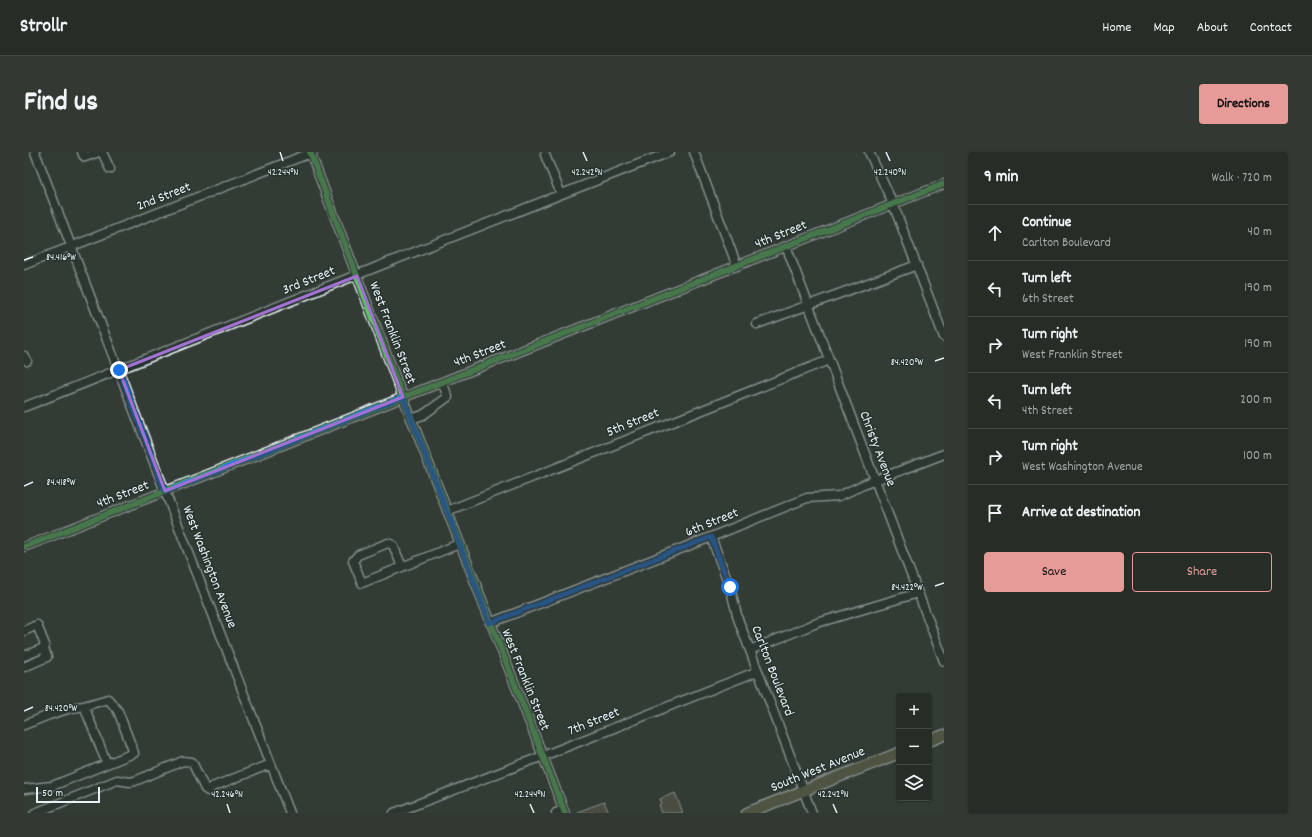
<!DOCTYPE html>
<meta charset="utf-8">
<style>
body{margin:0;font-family:Dekko,sans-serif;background:#323933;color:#f1f3f6}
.controls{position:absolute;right:12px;bottom:12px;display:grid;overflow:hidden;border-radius:4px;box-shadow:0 1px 3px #0004}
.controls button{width:36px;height:36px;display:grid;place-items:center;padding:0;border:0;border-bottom:1px solid #424944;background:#262d27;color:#f1f3f6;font:20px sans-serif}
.scale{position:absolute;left:12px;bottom:10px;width:64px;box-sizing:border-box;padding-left:4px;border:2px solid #e8f1f8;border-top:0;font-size:11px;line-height:14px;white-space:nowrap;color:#e8f1f8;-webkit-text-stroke:3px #26332d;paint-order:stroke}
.stop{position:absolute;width:12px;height:12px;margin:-9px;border:3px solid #1a73e8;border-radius:50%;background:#fff}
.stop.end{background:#1a73e8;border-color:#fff;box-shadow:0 1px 4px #0008}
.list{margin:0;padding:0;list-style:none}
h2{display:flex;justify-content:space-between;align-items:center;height:52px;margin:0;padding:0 16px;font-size:17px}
h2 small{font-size:13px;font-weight:400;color:#a4a8a7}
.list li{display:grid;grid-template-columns:26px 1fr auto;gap:12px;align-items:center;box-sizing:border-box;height:56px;padding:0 16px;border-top:1px solid #424944}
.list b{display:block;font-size:15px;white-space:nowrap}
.list p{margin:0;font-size:13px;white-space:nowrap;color:#a4a8a7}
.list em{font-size:13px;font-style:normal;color:#a4a8a7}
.actions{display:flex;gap:8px;padding:12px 16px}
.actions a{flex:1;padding:9px 0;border:1px solid #e69b98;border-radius:4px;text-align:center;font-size:14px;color:#e69b98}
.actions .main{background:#e69b98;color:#111}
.icon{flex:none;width:22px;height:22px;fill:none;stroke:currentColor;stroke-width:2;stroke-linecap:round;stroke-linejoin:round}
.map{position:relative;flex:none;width:920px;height:661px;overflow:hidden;border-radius:4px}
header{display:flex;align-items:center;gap:24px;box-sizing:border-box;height:56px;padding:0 20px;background:#262d27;border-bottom:1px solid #424944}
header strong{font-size:19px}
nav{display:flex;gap:22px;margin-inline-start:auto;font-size:14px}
.intro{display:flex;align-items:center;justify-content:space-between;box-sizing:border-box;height:96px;padding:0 24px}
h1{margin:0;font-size:28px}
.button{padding:10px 18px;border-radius:4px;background:#e69b98;color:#111;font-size:14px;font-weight:700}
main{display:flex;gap:24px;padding:0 24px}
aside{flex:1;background:#262d27;border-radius:4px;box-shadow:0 1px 3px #0004}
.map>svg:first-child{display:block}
</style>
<header>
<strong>Strollr</strong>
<nav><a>Home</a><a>Map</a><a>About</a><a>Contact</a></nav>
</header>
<div class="intro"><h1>Find us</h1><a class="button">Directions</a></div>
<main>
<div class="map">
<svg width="920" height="661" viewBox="0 0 920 661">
<rect width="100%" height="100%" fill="#333c34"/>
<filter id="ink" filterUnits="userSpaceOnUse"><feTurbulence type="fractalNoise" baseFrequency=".025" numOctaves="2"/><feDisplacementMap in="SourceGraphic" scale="8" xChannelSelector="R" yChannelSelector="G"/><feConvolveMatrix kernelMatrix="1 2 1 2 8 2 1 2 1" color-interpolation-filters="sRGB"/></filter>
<g filter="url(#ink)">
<path fill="#686051" stroke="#e8f1f8" d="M 651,641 L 659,661 L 638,661 L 635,653 L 638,652 L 636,647 Z
M 580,650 L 585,661 L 553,661 L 553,660 Z"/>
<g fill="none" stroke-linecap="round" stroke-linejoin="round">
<defs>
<path id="minor" d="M 11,0 L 137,329 L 266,661
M 58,0 L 59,3 L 61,5 L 75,0
M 78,0 L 86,17
M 286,0 L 375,235 L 541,661
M 670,0 L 713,114
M 845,0 L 869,52 L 920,185
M 521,3 L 537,42
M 762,94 L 920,509
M 0,113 L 289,0
M 733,172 L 893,113
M 0,204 L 3,209
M 0,255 C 216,170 430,83 646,0
M 387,267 L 399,263 L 424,245 L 418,230
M 423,359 L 805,208
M 687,385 L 706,435 L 714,467 L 788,661
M 0,395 L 920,32
M 378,415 L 369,393 L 364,391 L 334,403 L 329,409 L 338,431 L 435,392
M 466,471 L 687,385 L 783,346 L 815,344 L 841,332 L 920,302
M 0,479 L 13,473 L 21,493 L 20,496
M 726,498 L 793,471 L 894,441
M 0,504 L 20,496 L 23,505 L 0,515
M 60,554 L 83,612
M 0,573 L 25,563 L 47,556 L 60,554 L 84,547 L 94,559 L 110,601 L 28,634 L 0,637
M 11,661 L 93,628 L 106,630 L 111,629 L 159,609 L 168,610 L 181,637 L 184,639 L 188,635 L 247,612
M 370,661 L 519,604 L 734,519
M 532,661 L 540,658"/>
<path id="major" d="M 905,589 L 920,583
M 723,661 L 875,601"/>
</defs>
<use href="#minor" stroke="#e8f1f8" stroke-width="11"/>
<use href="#major" stroke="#e8f1f8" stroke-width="13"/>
<use href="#minor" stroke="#26332d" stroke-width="8"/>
<use href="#major" stroke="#716f52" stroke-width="10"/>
<defs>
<path id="cycleway" d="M 286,0 L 375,235 L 541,661
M 0,395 L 920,32"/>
</defs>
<use href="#cycleway" stroke="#26332d" stroke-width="8"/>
<use href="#cycleway" stroke="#61c268" stroke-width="6"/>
</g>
</g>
<g fill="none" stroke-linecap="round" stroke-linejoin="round" filter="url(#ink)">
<path stroke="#1a73e8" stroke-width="5" d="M 95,218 L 141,340 L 379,245 L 466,471 L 687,385 L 706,435"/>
</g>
<path d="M0 0H920V661H0ZM 333,124 L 379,245 L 141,339 L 95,218 Z" fill="#333c34" fill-opacity=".55" fill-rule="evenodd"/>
<path fill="none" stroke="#a171d3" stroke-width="3" stroke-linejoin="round" d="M 333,124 L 379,245 L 141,339 L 95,218 Z"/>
<path fill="none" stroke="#e8f1f8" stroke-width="1.5" d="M 256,0 L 259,9M 559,0 L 563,9M 862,0 L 866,9M 0,108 L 9,105M 911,209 L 920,206M 0,334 L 9,330M 911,434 L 920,431M 0,559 L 9,555M 203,652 L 206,661M 506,652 L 510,661M 809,652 L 813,661"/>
<g text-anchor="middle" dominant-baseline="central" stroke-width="3" stroke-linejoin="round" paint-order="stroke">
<g font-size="14" fill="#e8f1f8" stroke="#26332d">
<text transform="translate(140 45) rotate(-21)">2nd Street</text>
<text transform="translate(757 83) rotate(-22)">4th Street</text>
<text transform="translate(285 129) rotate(-22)">3rd Street</text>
<text transform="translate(368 181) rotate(69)">West Franklin Street</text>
<text transform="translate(456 202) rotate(-21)">4th Street</text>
<text transform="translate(609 271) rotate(-22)">5th Street</text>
<text transform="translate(853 297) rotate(69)">Christy Avenue</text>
<text transform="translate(99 343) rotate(-21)">4th Street</text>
<text transform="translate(688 371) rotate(-22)">6th Street</text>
<text transform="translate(185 415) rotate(69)">West Washington Avenue</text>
<text transform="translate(748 519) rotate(69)">Carlton Boulevard</text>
<text transform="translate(501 528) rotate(68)">West Franklin Street</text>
<text transform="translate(570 570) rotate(-22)">7th Street</text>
<text transform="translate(794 618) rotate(-22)">South West Avenue</text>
</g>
</g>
<g font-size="10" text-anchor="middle" fill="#e8f1f8" stroke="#26332d" stroke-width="3" stroke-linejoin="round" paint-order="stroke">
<text x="259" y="23">42.244°N</text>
<text x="563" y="23">42.242°N</text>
<text x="866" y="23">42.240°N</text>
<text x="37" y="108">84.416°W</text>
<text x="883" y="213">84.420°W</text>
<text x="37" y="333">84.418°W</text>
<text x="883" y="438">84.422°W</text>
<text x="37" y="559">84.420°W</text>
<text x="203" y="645">42.246°N</text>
<text x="506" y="645">42.244°N</text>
<text x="809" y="645">42.242°N</text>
</g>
</svg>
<div class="controls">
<button>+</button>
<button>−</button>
<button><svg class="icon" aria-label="layers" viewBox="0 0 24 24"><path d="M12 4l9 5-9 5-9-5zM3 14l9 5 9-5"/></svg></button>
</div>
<div class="scale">50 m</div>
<div class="stop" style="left:706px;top:435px"></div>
<div class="stop end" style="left:95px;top:218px"></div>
</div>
<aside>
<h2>9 min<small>Walk · 720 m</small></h2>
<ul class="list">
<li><svg class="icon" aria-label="ahead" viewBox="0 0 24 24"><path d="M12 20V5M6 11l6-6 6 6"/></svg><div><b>Continue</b><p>Carlton Boulevard</p></div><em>40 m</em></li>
<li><svg class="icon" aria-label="left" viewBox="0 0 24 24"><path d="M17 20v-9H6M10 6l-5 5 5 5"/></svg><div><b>Turn left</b><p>6th Street</p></div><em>190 m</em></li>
<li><svg class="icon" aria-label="right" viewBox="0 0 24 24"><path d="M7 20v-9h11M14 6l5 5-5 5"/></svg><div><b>Turn right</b><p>West Franklin Street</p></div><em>190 m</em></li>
<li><svg class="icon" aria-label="left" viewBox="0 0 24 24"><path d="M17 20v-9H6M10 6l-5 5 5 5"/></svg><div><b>Turn left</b><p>4th Street</p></div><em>200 m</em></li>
<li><svg class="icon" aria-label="right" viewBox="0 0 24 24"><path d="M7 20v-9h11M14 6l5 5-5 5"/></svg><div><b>Turn right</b><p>West Washington Avenue</p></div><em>100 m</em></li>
<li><svg class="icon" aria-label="arrive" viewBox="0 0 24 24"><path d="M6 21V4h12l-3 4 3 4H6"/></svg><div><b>Arrive at destination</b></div></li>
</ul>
<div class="actions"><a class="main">Save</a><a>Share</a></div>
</aside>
</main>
